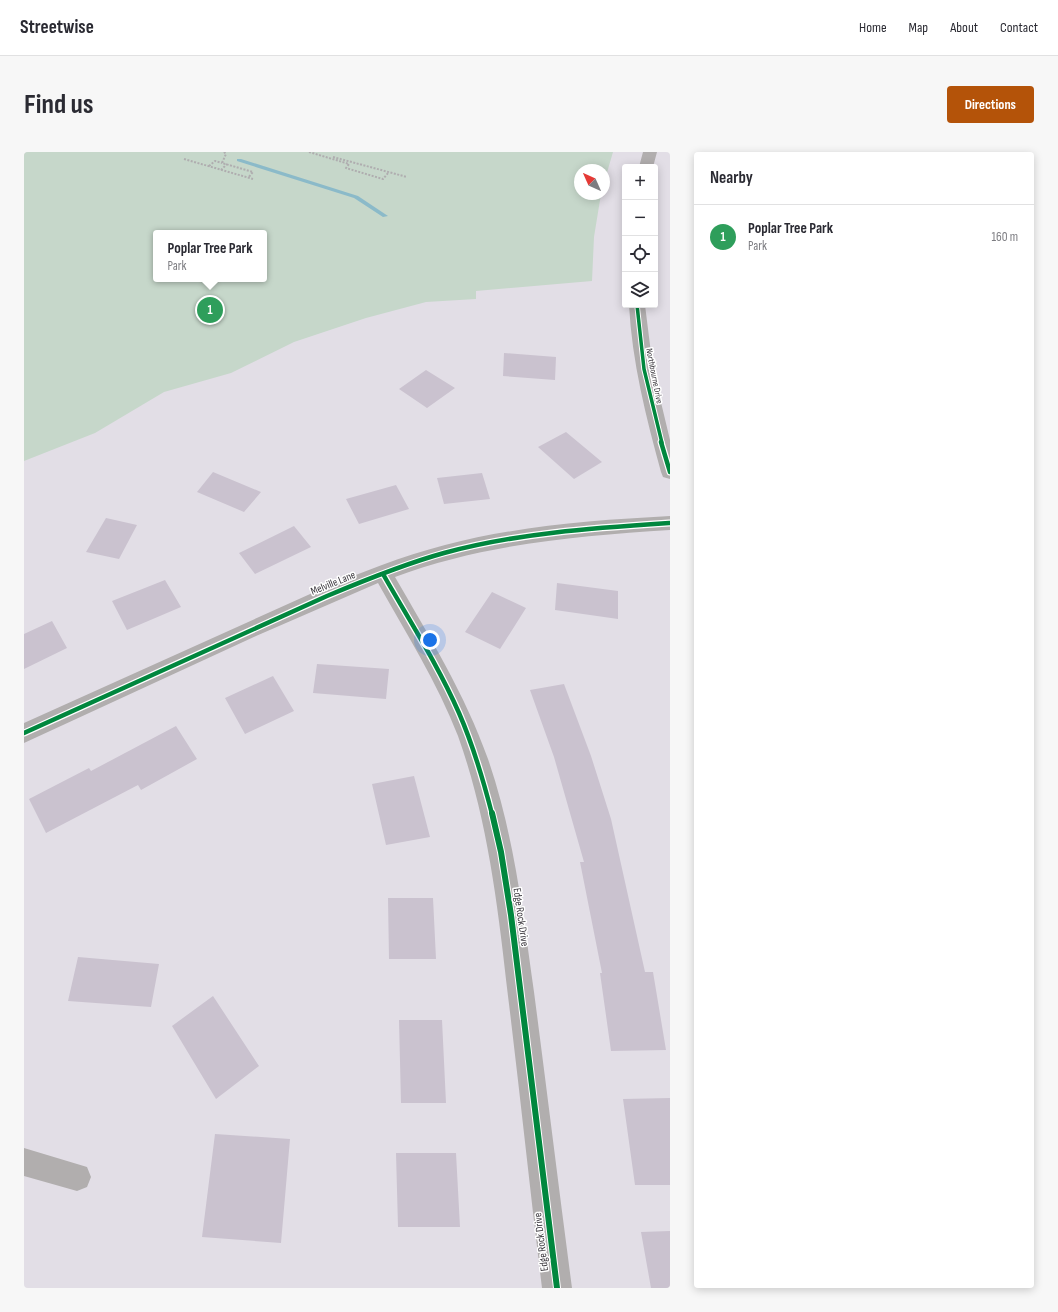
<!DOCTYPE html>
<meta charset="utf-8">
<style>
body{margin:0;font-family:"Sofia Sans Condensed",sans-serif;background:#f7f7f7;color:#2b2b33}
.controls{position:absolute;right:12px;top:12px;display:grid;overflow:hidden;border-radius:4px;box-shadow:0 2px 10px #0003}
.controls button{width:36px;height:36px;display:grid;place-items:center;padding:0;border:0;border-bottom:1px solid #e1e1e2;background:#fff;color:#2b2b33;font:20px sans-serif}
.compass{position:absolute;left:550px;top:12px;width:36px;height:36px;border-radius:50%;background:#fff;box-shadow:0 2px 10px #0003;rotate:315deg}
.you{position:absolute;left:406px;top:488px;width:14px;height:14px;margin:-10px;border:3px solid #fff;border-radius:50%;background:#1a73e8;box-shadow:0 0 0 6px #1a73e833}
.badge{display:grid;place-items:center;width:26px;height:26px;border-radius:50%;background:#b45309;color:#fff;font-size:13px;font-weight:700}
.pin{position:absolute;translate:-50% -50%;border:2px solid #fff;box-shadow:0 1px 4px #0006}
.popup{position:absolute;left:129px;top:78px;width:114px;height:52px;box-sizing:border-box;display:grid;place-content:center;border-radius:4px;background:#fff;filter:drop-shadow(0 1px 3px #0005);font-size:13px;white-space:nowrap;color:#7c7c81}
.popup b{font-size:15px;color:#2b2b33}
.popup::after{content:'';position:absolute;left:50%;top:100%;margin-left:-8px;border:8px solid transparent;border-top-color:#fff}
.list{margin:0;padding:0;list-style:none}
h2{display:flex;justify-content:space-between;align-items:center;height:52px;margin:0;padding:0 16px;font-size:17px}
h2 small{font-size:13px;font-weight:400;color:#7c7c81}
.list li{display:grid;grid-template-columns:26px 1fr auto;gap:12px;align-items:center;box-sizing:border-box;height:64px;padding:0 16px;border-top:1px solid #e1e1e2}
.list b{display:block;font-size:15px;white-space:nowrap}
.list p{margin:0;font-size:13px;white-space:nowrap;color:#7c7c81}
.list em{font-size:13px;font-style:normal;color:#7c7c81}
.icon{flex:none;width:22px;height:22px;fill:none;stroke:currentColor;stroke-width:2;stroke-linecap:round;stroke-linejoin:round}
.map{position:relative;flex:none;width:646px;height:1136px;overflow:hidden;border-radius:4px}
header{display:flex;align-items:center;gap:24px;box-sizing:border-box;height:56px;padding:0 20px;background:#fff;border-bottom:1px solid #e1e1e2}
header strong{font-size:19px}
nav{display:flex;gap:22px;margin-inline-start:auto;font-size:14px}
.intro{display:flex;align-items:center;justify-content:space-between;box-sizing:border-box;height:96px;padding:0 24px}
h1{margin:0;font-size:28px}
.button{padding:10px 18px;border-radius:4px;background:#b45309;color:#fff;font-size:14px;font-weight:700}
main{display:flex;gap:24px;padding:0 24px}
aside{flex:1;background:#fff;border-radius:4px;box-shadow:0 2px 10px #0003}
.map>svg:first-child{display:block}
</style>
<header>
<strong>Streetwise</strong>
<nav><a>Home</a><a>Map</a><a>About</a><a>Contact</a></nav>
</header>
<div class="intro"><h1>Find us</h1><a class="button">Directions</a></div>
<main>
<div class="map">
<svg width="646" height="1136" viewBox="0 0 646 1136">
<rect width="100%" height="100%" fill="#e2dee6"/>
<path fill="#c6d7ca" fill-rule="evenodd" d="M 0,0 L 589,0 L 580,31 L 580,18 L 556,18 L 556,42 L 577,42 L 570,85 L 568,129 L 452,139 L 452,147 L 402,150 L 342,166 L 270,190 L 207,221 L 140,240 L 71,281 L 0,309 ZM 132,81 L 240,81 L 240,127 L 132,127 Z"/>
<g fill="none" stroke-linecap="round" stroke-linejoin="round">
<path fill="#8bbac9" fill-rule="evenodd" d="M 213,7 L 217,7 L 334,44 L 364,64 L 359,65 L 330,46 L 213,9 Z"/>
</g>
<path fill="#cac2cf" d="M 480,201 L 532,205 L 531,228 L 479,224 Z
M 402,218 L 431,236 L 403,256 L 375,237 Z
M 542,280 L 578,310 L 550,327 L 514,295 Z
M 189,320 L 237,340 L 220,360 L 173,340 Z
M 458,321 L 466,347 L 420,352 L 413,326 Z
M 372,333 L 385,357 L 335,372 L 322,347 Z
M 82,366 L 113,373 L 95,407 L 62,400 Z
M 270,374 L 287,395 L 231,422 L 215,401 Z
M 141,428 L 157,455 L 103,478 L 88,449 Z
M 533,431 L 594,439 L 594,467 L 531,458 Z
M 468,440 L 502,456 L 476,497 L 441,480 Z
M 28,469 L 43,496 L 0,517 L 0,482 Z
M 293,512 L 365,517 L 362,547 L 289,541 Z
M 249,524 L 270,559 L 221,582 L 201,546 Z
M 540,532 L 567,604 L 587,667 L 621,820 L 629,820 L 642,898 L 587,899 L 576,821 L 578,821 L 556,710 L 560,710 L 530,605 L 506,538 Z
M 152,574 L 173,607 L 117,638 L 114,633 L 22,681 L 5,647 L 65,616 L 67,619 Z
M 390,624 L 406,685 L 362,693 L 348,632 Z
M 364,746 L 409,746 L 412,807 L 365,807 Z
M 54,805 L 135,812 L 127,855 L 44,849 Z
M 189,844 L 235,914 L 192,947 L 148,874 Z
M 375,868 L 418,868 L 422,951 L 377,951 Z
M 646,946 L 646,1033 L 611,1033 L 599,947 Z
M 191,982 L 266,987 L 257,1091 L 178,1085 Z
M 372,1001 L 432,1001 L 436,1075 L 374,1075 Z
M 646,1079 L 646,1136 L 627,1136 L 617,1080 Z"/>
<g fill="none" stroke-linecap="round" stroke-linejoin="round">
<path stroke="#afadaf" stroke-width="2" stroke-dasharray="2 1.5" stroke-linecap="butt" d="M 200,0 L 202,2 L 198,11 L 229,20 L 224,26
M 285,0 L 325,12 L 322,16 L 359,27 L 365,20
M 309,5 L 383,25
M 160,7 L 229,27
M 185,14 L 191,9 L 198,11
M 197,18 L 203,12"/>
<path fill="#b1aeae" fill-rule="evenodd" d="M 646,364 L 646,378 C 553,384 459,392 371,425 C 405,484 441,542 464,607 C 490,682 499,762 510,840 C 523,939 535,1038 548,1136 L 518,1136 C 506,1039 496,941 484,844 C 474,756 464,668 434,584 C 413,530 382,481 354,431 L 232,484 L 0,591 L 0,571 L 295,438 C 336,421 378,404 421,393 C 494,374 570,368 646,364 Z
M 0,996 L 63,1015 L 67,1025 L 63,1035 L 53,1039 L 0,1024 Z"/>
<path fill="#b1aeae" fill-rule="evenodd" d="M 619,0 L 633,0 L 629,15 L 615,15 Z
M 605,153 L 621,153 L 629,217 L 646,288 L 646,327 L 639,325 L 637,320 C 622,265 608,210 605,153 Z"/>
<defs>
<path id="cycleway-far2" d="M 613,153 L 620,217 L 638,291"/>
<path id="cycleway-far1" d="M 637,290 L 646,320
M 359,422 C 385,468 414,513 435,561 C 449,593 459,627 468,662
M 0,581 L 303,444 C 341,428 380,412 420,401 C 493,381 570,376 646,371"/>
<path id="cycleway" d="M 468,661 L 477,700 L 487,763 L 533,1136"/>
</defs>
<use href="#cycleway-far2" stroke="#fff" stroke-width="5.5"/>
<use href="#cycleway-far1" stroke="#fff" stroke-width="7"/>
<use href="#cycleway" stroke="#fff" stroke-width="8"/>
<use href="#cycleway-far2" stroke="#00873e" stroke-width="3.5"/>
<use href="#cycleway-far1" stroke="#00873e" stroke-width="4.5"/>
<use href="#cycleway" stroke="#00873e" stroke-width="6"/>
</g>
<g text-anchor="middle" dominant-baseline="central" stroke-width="3" stroke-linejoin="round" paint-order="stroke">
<g font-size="9" fill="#3a373d" stroke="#fff">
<text transform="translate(630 224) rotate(79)">Northbourne Drive</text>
</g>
<g font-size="11" fill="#3a373d" stroke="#fff">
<text transform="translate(309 431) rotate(-22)">Melville Lane</text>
<text transform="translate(497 765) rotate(82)">Edge Rock Drive</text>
<text transform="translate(517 1090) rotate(-97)">Edge Rock Drive</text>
</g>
</g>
</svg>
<div class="controls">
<button>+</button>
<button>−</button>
<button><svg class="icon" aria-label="locate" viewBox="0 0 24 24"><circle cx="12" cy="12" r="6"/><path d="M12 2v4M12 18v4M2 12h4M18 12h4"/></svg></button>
<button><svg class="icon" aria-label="layers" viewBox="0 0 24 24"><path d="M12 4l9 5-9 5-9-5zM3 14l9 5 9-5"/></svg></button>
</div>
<svg class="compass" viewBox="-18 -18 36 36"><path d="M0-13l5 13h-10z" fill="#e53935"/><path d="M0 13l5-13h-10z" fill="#7c7c81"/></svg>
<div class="you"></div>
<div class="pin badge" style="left:186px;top:158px;background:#2e9e5b">1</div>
<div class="popup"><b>Poplar Tree Park</b>Park</div>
</div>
<aside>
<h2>Nearby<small></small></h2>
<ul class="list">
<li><span class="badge" style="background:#2e9e5b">1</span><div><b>Poplar Tree Park</b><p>Park</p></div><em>160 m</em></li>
</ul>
</aside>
</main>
